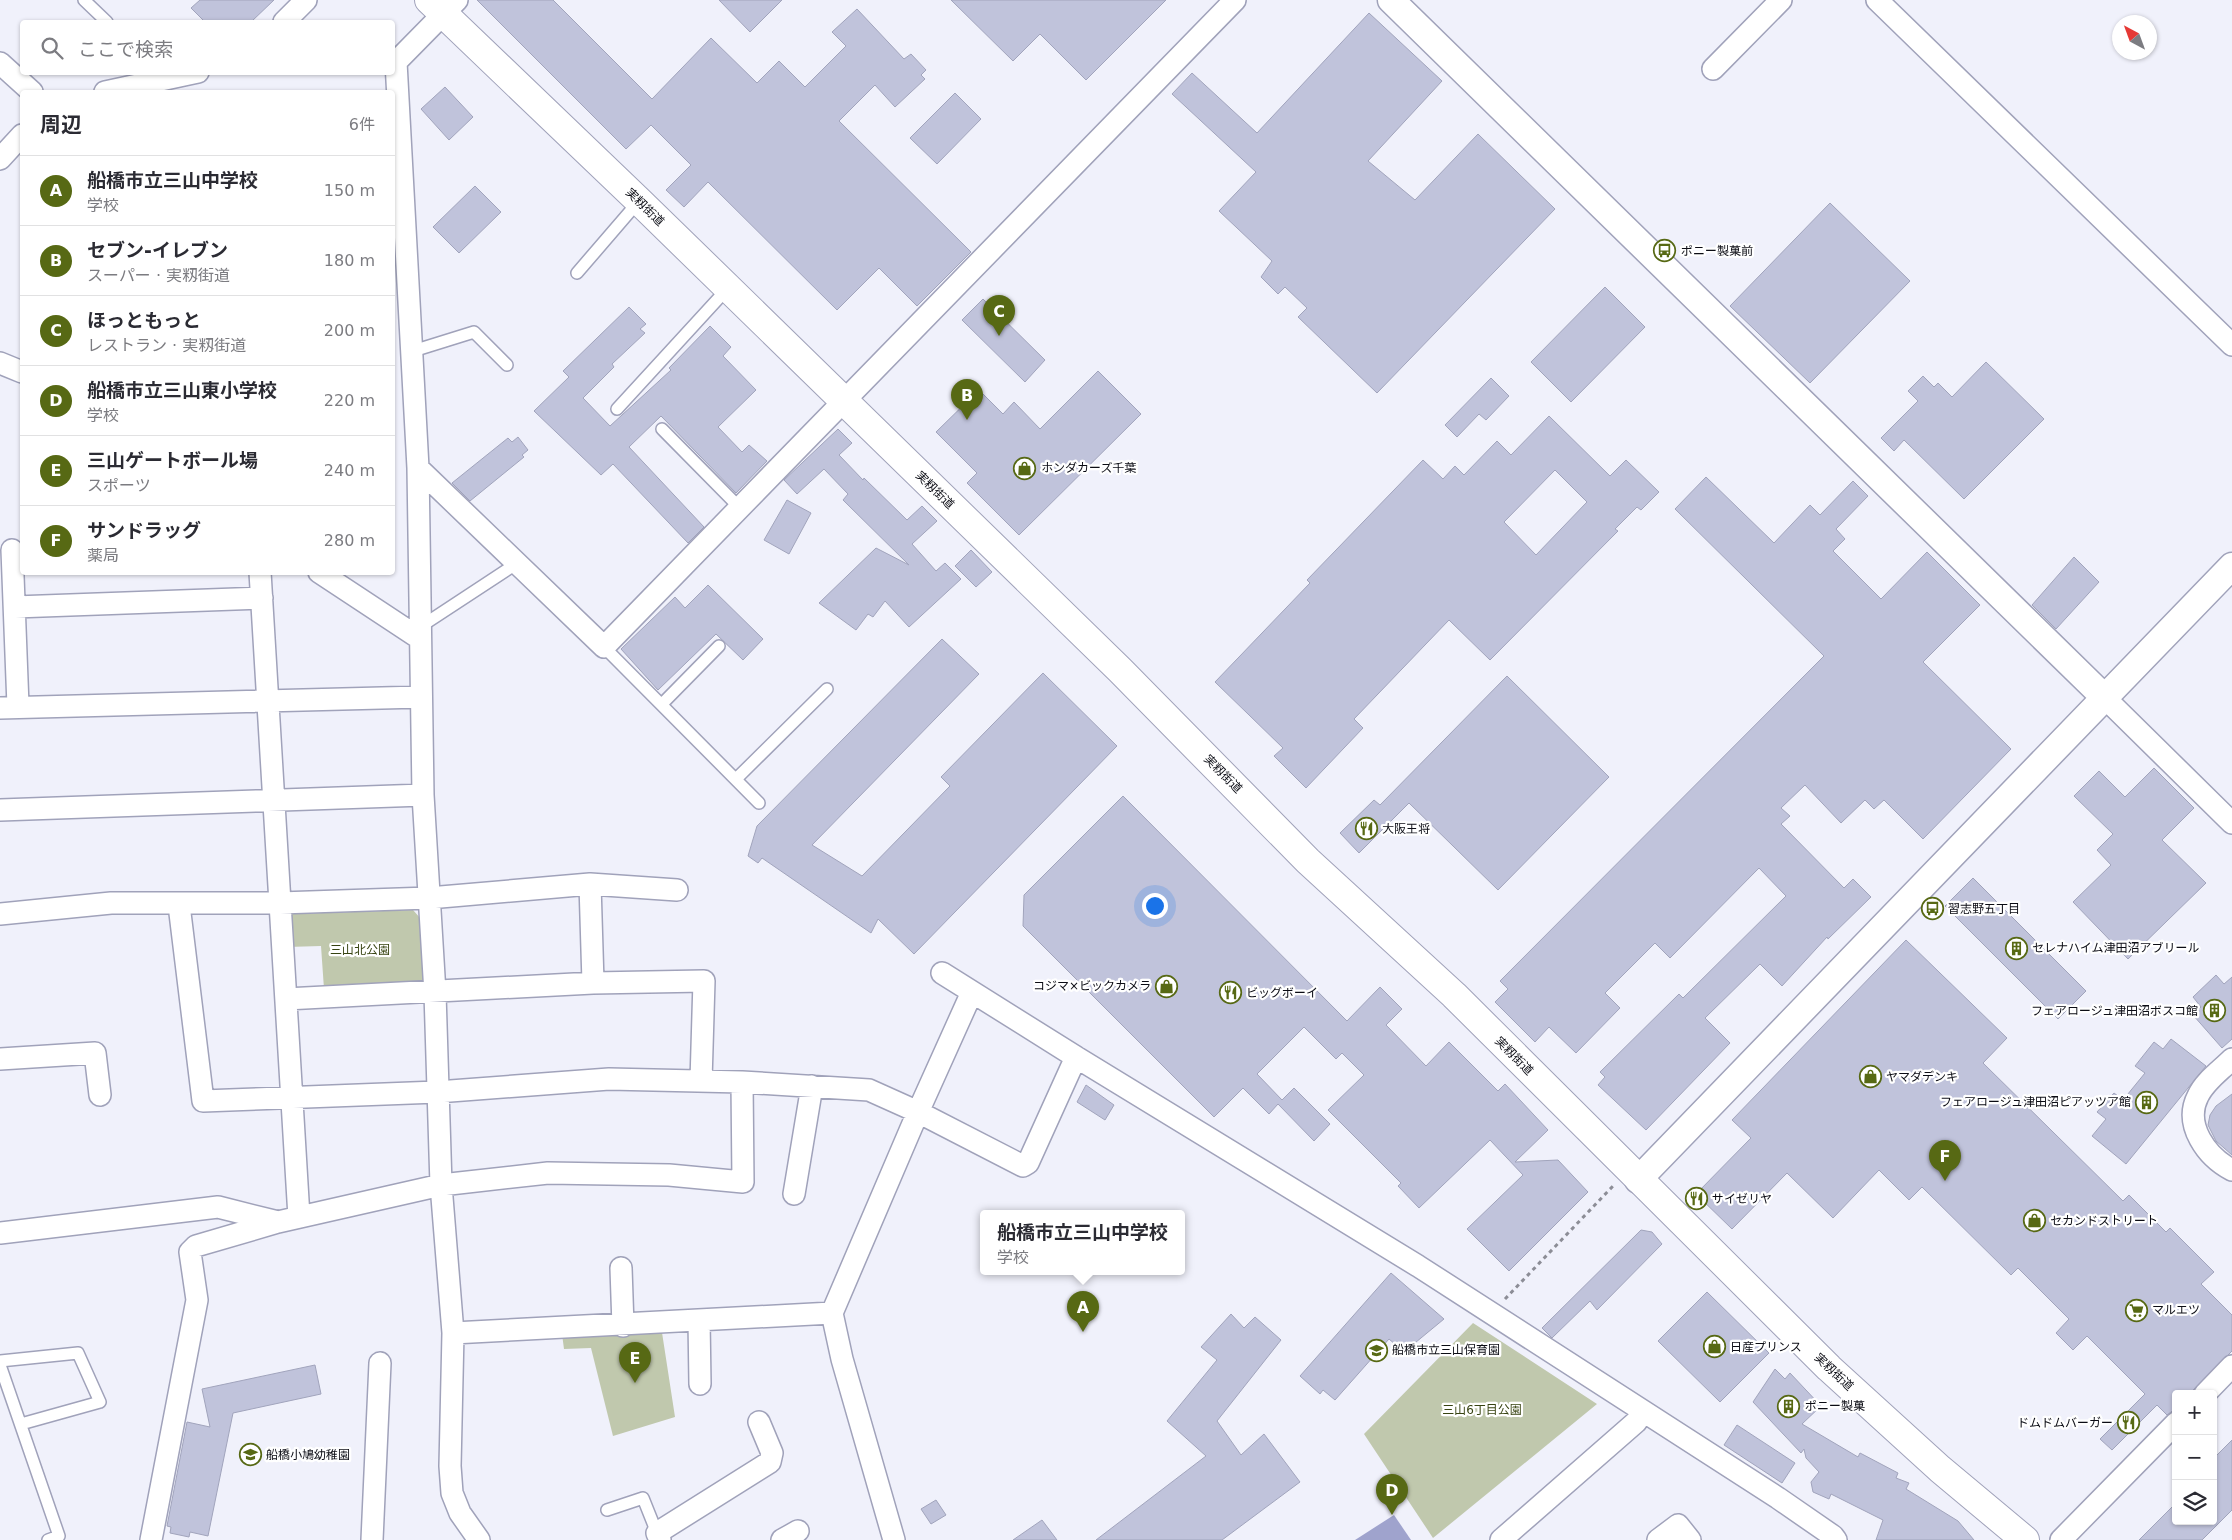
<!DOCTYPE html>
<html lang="ja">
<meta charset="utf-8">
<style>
body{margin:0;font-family:"DejaVu Sans","Noto Sans JP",sans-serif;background:#f7f7f7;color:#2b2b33}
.controls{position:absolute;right:15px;bottom:15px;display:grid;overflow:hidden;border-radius:5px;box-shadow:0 1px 4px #0004}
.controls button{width:45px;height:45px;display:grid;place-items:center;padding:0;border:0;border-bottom:1px solid #e1e1e2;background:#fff;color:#2b2b33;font:25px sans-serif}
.compass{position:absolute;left:2112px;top:15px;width:45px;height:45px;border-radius:50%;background:#fff;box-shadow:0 1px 4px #0004;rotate:319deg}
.you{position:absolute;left:1154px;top:905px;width:18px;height:18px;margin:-12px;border:4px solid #fff;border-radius:50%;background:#1a73e8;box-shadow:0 0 0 8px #1a73e833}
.badge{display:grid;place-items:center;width:32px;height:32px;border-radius:50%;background:#576914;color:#fff;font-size:16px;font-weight:700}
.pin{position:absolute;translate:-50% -41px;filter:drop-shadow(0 1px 2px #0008)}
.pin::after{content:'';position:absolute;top:26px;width:18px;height:15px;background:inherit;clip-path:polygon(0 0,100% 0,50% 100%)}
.popup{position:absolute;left:980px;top:1210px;width:205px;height:65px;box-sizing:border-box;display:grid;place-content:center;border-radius:5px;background:#fff;filter:drop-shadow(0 1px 4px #0005);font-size:16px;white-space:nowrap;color:#7c7c81}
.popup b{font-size:19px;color:#2b2b33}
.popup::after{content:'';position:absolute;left:50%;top:100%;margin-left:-10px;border:10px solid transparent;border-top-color:#fff}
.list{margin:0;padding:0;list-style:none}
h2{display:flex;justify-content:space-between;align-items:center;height:65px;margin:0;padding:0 20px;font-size:21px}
h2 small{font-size:16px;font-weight:400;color:#7c7c81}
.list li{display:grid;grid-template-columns:32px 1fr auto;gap:15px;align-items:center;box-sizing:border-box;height:70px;padding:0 20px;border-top:1px solid #e1e1e2}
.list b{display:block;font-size:19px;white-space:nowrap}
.list p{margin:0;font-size:16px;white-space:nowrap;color:#7c7c81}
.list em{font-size:16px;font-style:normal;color:#7c7c81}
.icon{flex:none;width:28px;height:28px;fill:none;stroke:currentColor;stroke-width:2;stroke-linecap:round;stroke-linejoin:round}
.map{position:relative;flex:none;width:2232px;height:1540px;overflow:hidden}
.search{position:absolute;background:#fff;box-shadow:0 1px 4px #0004;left:20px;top:20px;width:375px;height:55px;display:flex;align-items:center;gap:12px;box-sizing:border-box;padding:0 18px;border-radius:5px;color:#7c7c81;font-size:19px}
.panel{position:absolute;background:#fff;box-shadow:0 1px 4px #0004;left:20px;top:90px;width:375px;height:485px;border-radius:5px}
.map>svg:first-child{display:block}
</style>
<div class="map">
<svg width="2232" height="1540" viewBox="0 0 2232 1540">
<rect width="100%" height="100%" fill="#f0f1fb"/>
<path fill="#c0c8ad" d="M 413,910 L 421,919 L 426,976 L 419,987 L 324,989 L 321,946 L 287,947 L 283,925 L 292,914 Z
M 1473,1323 L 1597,1404 L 1433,1538 L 1364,1434 Z
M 661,1326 L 675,1417 L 613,1436 L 591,1348 L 564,1349 L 562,1334 Z"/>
<path fill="#9fa3cd" d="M 1394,1515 L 1411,1540 L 1355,1540 Z"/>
<path fill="#c0c3db" stroke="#a1a4bc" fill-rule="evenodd" d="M 200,0 L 274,0 L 251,22 L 205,22 L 191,8 Z
M 477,0 L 553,0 L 652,99 L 711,38 L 757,83 L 779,61 L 805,87 L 846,46 L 832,32 L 857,9 L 904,59 L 911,54 L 926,70 L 921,75 L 925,79 L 895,107 L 875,85 L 839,121 L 971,252 L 917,306 L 879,268 L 837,310 L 708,182 L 684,207 L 666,190 L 691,165 L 651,125 L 626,149 Z
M 719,0 L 782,0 L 750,32 Z
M 951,0 L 1166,0 L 1086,80 L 1040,34 L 1013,61 Z
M 1369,13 L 1442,81 L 1368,161 L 1415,200 L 1478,134 L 1555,209 L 1377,393 L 1298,317 L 1307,308 L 1285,287 L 1278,294 L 1261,277 L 1272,261 L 1219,211 L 1256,172 L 1172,94 L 1192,73 L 1257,133 Z
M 445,87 L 473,117 L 449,140 L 421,109 Z
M 955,93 L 981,119 L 937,164 L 910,138 Z
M 475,186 L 501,212 L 459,253 L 433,227 Z
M 1830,203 L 1910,281 L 1810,383 L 1730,306 Z
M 1605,287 L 1645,327 L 1571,402 L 1531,362 Z
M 983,299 L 1045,360 L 1025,382 L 962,320 Z
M 629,307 L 646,324 L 640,329 L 645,333 L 612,364 L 614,367 L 583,398 L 610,426 L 671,370 L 669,368 L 710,326 L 731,347 L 723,356 L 756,390 L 718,427 L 742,452 L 749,445 L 767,461 L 736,493 L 661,416 L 629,447 L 704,527 L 688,543 L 613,464 L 601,475 L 534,411 L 569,377 L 563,371 Z
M 1986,362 L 2044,419 L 1964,499 L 1904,440 L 1894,451 L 1881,438 L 1918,401 L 1908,391 L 1923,376 L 1934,387 L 1938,383 L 1952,397 Z
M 1098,371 L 1141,414 L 1019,535 L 967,483 L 977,473 L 936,432 L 979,390 L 1003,414 L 1014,402 L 1040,429 Z
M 1491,378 L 1509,396 L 1486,420 L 1479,414 L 1457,437 L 1445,425 Z
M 1549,416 L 1610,476 L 1626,460 L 1659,492 L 1641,510 L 1637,507 L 1615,529 L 1618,531 L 1490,660 L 1449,620 L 1354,719 L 1363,728 L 1306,788 L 1274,756 L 1283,748 L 1215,682 L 1310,583 L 1307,580 L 1423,460 L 1443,479 L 1455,466 L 1464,475 L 1497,441 L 1511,455 ZM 1555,470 L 1587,502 L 1536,555 L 1504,522 Z
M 838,429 L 852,443 L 839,455 L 863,480 L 864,478 L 907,520 L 922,506 L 937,521 L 912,544 L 936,571 L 945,563 L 961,579 L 909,627 L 885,601 L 873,617 L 868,614 L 856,630 L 819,603 L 876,548 L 909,565 L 843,500 L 848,494 L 824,469 L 797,494 L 784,480 Z
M 518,437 L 528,450 L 522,455 L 524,457 L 470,501 L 452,483 L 508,438 L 512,442 Z
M 1706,477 L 1774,543 L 1810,505 L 1820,515 L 1853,481 L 1868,496 L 1836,529 L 1845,539 L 1833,551 L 1881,599 L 1927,552 L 1980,605 L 1923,662 L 2011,749 L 1923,839 L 1884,800 L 1874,809 L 1865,800 L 1841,823 L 1805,785 L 1781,808 L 1790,816 L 1781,824 L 1844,888 L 1853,879 L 1871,897 L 1828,939 L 1827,937 L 1782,986 L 1760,964 L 1705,1018 L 1730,1043 L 1646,1130 L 1598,1085 L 1605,1077 L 1600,1072 L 1679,994 L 1683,998 L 1786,896 L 1759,868 L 1670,958 L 1655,943 L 1605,993 L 1620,1008 L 1576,1053 L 1549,1027 L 1535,1042 L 1495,1002 L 1508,989 L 1500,981 L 1824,656 L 1675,509 Z
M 787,500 L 811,513 L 789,554 L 764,540 Z
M 971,550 L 992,572 L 976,587 L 955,566 Z
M 2074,557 L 2099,582 L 2056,629 L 2032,605 Z
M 708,585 L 763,639 L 743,660 L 716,634 L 658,690 L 621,649 L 675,597 L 685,608 Z
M 942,639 L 979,674 L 812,845 L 862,876 L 950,786 L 941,777 L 1043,673 L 1117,746 L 914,954 L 878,919 L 871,933 L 762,858 L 758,863 L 748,856 L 757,826 Z
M 1507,676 L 1609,777 L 1498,890 L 1409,803 L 1359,853 L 1340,833 L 1374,800 L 1380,805 Z
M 2154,768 L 2194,808 L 2162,840 L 2206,883 L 2128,959 L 2073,902 L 2111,865 L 2097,850 L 2113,834 L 2074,796 L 2099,771 L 2125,797 Z
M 1123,796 L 1347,1021 L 1380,987 L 1402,1009 L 1386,1025 L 1426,1066 L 1449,1042 L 1498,1091 L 1505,1084 L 1548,1130 L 1515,1162 L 1558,1160 L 1588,1192 L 1509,1271 L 1467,1229 L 1523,1175 L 1490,1140 L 1419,1208 L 1398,1186 L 1401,1183 L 1328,1110 L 1364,1075 L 1342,1053 L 1336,1059 L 1304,1027 L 1257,1074 L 1282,1100 L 1294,1088 L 1330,1124 L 1314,1141 L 1278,1104 L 1269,1114 L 1243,1088 L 1214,1117 L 1023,926 L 1024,895 Z
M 1973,878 L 2086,991 L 2058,1019 L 1945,906 Z
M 1906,940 L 2007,1038 L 1983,1063 L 2123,1201 L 2129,1195 L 2166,1232 L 2170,1228 L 2214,1272 L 2201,1284 L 2232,1315 L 2232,1351 L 2189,1394 L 2176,1394 L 2176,1407 L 2171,1412 L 2167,1415 L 2157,1405 L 2112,1450 L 2100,1439 L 2145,1394 L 2087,1336 L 2073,1350 L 2056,1333 L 2069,1319 L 2018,1268 L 2011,1275 L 1922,1187 L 1909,1200 L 1879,1170 L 1833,1218 L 1787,1173 L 1732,1229 L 1696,1194 L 1751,1138 L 1732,1120 Z
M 2216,975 L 2224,984 L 2232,977 L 2232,1039 L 2222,1048 L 2193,1015 L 2201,1007 L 2193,997 Z
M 2171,1039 L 2206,1066 L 2126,1164 L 2092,1136 L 2106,1119 L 2097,1112 L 2114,1093 L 2123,1100 L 2145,1073 L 2135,1066 L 2154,1042 L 2163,1049 Z
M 1086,1085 L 1114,1105 L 1105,1120 L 1077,1102 Z
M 2232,1094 L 2232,1155 L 2216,1141 L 2208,1125 L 2210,1115 L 2216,1106 Z
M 1641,1230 L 1652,1232 L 1662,1244 L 1597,1310 L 1590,1301 L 1552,1338 L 1542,1328 Z
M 1391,1273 L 1444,1319 L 1404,1352 L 1389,1339 L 1335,1400 L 1323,1390 L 1320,1394 L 1300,1376 Z
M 1707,1292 L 1769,1353 L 1720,1402 L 1658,1341 Z
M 1231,1314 L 1244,1328 L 1255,1317 L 1281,1340 L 1217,1421 L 1241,1455 L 1264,1434 L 1300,1482 L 1222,1540 L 1096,1540 L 1206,1456 L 1167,1421 L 1217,1360 L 1201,1347 Z
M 315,1365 L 321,1394 L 233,1413 L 208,1536 L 190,1532 L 189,1537 L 170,1533 L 171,1527 L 167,1526 L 187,1422 L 210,1427 L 202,1389 Z
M 1775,1369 L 1785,1379 L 1790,1373 L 1821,1406 L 1802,1424 L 1858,1457 L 1860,1453 L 1898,1473 L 1896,1478 L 1909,1483 L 1906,1489 L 1958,1521 L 1974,1540 L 1876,1540 L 1883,1520 L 1831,1494 L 1829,1499 L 1813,1492 L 1811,1482 L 1819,1472 L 1806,1458 L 1804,1449 L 1801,1453 L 1753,1402 Z
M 1737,1425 L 1795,1463 L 1782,1483 L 1724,1445 Z
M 2232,1440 L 2232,1510 L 2202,1540 L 2139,1540 L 2176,1503 L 2176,1521 L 2213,1521 L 2213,1459 Z
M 936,1500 L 946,1515 L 931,1524 L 921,1509 Z
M 1042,1520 L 1057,1540 L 1013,1540 Z"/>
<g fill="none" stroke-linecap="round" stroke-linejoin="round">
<defs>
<path id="service" d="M 84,0 L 107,22
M 577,273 L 639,201
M 413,351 L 474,332 L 507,365
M 617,409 L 728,288
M 662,429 L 740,508
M 420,627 L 516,564
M 604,647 L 759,803
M 662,704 L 719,646
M 736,779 L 827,689
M 0,1361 L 78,1353 L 100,1402 L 21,1424
M 0,1365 L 59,1536 L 48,1540
M 607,1510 L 643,1498 L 657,1533"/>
<path id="minor" d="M 457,0 L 396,62 L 418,468 L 423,795 L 435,993 L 441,1185 L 453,1333 L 450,1466 L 452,1493 L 460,1513 L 479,1540
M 1877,0 L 2232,345
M 284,22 L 306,0
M 0,63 L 32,92
M 1713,69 L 1781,0
M 105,92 L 198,72
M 0,159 L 22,135
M 0,363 L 22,372
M 418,468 L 604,647 L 1235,0
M 12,550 L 18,706
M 260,572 L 299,1217
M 319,572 L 419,638
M 15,607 L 262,598
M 2105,698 L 2232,823
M 0,708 L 421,697
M 0,810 L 423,795
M 590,884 L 593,983
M 179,905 L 203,1101 L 437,1092 L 609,1079 L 742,1082 L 869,1090 L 918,1112 L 1023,1166 L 1028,1163 L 1076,1057 L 1418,1266 L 1778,1498 L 1833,1536 L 1836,1540
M 0,914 L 111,903 L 280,903 L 429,898 L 590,884 L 677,890
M 942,973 L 1076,1057
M 286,999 L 593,983 L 704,981 L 701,1081
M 0,1059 L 95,1053 L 100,1095
M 2232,1059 C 2220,1071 2205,1081 2198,1096 C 2183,1125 2207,1157 2232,1170
M 794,1194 L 812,1086
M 0,1233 L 218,1207 L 278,1222
M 621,1268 L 623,1326
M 699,1320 L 700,1384
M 453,1333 L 832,1313
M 2205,1394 L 2232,1366
M 151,1540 L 197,1300 L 190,1252 L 196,1246 L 278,1222 L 441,1185 L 548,1173 L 669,1175 L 743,1182 L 742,1082
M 372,1540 L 380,1363
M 660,1540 L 657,1533 L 770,1462 L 772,1453 L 759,1422
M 782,1540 L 798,1531
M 894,1540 L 842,1359 L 832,1313 L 918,1112 L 972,992
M 1501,1540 L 1636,1422 L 1643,1412
M 1658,1540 L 1678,1525 L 1690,1540
M 2061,1540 L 2176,1423"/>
<path id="tertiary" d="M 1391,0 L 2105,698
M 1638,1180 L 2232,566"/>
<path id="primary" d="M 429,0 L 639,201 L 1120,670 L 1308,861 L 1454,995 L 1829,1368 L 1940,1469 L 2025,1540"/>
</defs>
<use href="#service" stroke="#a0a2ba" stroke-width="14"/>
<use href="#minor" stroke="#a0a2ba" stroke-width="24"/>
<use href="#tertiary" stroke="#a0a2ba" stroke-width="29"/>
<use href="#primary" stroke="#a0a2ba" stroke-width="30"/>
<path stroke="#8c8d96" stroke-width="3" stroke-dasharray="4 4" stroke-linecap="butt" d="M 1505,1299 L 1613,1186"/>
<use href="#service" stroke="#fff" stroke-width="11"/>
<use href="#minor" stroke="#fff" stroke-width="21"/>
<use href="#tertiary" stroke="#fff" stroke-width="26"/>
<use href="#primary" stroke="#fff" stroke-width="28"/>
</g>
<defs>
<symbol id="bus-ring" viewBox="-11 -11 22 22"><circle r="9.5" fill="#fff" stroke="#576914" stroke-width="1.5"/><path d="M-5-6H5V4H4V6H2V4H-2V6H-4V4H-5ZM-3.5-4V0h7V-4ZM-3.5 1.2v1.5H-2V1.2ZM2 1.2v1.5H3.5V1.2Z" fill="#576914"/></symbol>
<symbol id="shop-ring" viewBox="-11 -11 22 22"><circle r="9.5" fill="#fff" stroke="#576914" stroke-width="1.5"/><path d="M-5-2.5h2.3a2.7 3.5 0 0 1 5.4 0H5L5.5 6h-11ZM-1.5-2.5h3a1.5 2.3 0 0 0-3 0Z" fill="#576914"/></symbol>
<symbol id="restaurant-ring" viewBox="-11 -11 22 22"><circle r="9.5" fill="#fff" stroke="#576914" stroke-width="1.5"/><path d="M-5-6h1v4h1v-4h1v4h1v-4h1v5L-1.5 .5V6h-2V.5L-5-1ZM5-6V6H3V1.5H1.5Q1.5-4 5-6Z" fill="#576914"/></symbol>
<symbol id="building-ring" viewBox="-11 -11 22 22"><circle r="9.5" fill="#fff" stroke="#576914" stroke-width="1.5"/><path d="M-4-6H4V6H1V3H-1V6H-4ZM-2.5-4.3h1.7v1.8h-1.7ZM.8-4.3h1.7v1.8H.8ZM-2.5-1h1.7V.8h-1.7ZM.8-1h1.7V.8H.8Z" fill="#576914"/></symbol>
<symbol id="supermarket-ring" viewBox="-11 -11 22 22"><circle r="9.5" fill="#fff" stroke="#576914" stroke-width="1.5"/><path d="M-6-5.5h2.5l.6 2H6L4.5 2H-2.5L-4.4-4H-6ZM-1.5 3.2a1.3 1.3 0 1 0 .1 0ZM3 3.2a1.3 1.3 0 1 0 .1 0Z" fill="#576914"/></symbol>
<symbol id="school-ring" viewBox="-11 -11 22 22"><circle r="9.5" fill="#fff" stroke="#576914" stroke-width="1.5"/><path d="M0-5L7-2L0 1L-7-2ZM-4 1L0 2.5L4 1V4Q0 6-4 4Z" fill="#576914"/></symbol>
</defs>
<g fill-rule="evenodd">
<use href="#bus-ring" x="1652" y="238" width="25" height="25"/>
<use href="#shop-ring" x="1012" y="456" width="25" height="25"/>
<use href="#restaurant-ring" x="1354" y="816" width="25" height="25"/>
<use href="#bus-ring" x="1920" y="896" width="25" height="25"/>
<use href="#building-ring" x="2004" y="936" width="25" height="25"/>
<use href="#shop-ring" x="1154" y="974" width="25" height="25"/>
<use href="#restaurant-ring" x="1218" y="980" width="25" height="25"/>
<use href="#building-ring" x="2202" y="998" width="25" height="25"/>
<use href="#shop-ring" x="1858" y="1064" width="25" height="25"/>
<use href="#building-ring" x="2134" y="1090" width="25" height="25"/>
<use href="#restaurant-ring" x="1684" y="1186" width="25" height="25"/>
<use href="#shop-ring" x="2022" y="1208" width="25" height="25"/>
<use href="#supermarket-ring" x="2124" y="1298" width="25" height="25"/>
<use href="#shop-ring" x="1702" y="1334" width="25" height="25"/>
<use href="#school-ring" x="1364" y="1338" width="25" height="25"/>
<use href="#building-ring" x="1776" y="1394" width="25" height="25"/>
<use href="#restaurant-ring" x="2116" y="1410" width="25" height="25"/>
<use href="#school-ring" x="238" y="1442" width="25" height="25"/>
</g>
<g text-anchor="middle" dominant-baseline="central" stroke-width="4.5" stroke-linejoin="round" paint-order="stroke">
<g font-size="12" fill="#0b0c14" stroke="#fff">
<text transform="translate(645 207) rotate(44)">実籾街道</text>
<text transform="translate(935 490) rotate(44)">実籾街道</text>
<text transform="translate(1223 774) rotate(45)">実籾街道</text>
<text transform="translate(1514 1056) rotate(45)">実籾街道</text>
<text transform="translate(1834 1372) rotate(43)">実籾街道</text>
</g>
<g font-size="12" fill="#0b0c14" stroke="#fff" text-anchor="start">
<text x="1681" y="251">ポニー製菓前</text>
<text x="1041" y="468">ホンダカーズ千葉</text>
<text x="1382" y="829">大阪王将</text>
<text x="1948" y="909">習志野五丁目</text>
<text x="2032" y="948">セレナハイム津田沼アブリール</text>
<text x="1151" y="986" text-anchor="end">コジマ×ビックカメラ</text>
<text x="1246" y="993">ビッグボーイ</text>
<text x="2198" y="1011" text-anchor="end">フェアロージュ津田沼ボスコ館</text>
<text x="1886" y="1077">ヤマダデンキ</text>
<text x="2131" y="1102" text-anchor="end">フェアロージュ津田沼ピアッツア館</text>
<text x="1712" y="1199">サイゼリヤ</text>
<text x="2050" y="1221">セカンドストリート</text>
<text x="2152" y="1310">マルエツ</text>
<text x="1730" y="1347">日産プリンス</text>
<text x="1392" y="1350">船橋市立三山保育園</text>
<text x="1805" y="1406">ポニー製菓</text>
<text x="2113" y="1423" text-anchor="end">ドムドムバーガー</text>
<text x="266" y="1455">船橋小鳩幼稚園</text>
</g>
<g font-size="12" fill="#374311" stroke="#fff">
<text x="360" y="950">三山北公園</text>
<text x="1482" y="1410">三山6丁目公園</text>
</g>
</g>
</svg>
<div class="controls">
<button>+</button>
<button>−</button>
<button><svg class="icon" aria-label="layers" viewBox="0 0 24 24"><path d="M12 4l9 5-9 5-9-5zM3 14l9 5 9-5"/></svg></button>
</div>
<svg class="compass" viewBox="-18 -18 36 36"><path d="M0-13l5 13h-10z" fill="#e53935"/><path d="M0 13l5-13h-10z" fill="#7c7c81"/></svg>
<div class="you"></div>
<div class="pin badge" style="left:1083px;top:1332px">A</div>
<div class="popup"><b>船橋市立三山中学校</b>学校</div>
<div class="pin badge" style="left:967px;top:420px">B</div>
<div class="pin badge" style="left:999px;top:336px">C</div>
<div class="pin badge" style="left:1392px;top:1515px">D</div>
<div class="pin badge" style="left:635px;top:1383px">E</div>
<div class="pin badge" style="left:1945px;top:1181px">F</div>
<div class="search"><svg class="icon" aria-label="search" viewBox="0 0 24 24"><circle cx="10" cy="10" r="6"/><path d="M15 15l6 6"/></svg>ここで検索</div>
<section class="panel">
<h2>周辺<small>6件</small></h2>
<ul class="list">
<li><span class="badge">A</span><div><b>船橋市立三山中学校</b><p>学校</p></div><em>150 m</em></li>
<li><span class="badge">B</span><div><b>セブン-イレブン</b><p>スーパー · 実籾街道</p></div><em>180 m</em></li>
<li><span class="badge">C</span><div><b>ほっともっと</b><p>レストラン · 実籾街道</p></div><em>200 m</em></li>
<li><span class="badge">D</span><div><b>船橋市立三山東小学校</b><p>学校</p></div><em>220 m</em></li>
<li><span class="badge">E</span><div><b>三山ゲートボール場</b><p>スポーツ</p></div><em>240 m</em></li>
<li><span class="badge">F</span><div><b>サンドラッグ</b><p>薬局</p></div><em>280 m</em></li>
</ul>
</section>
</div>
